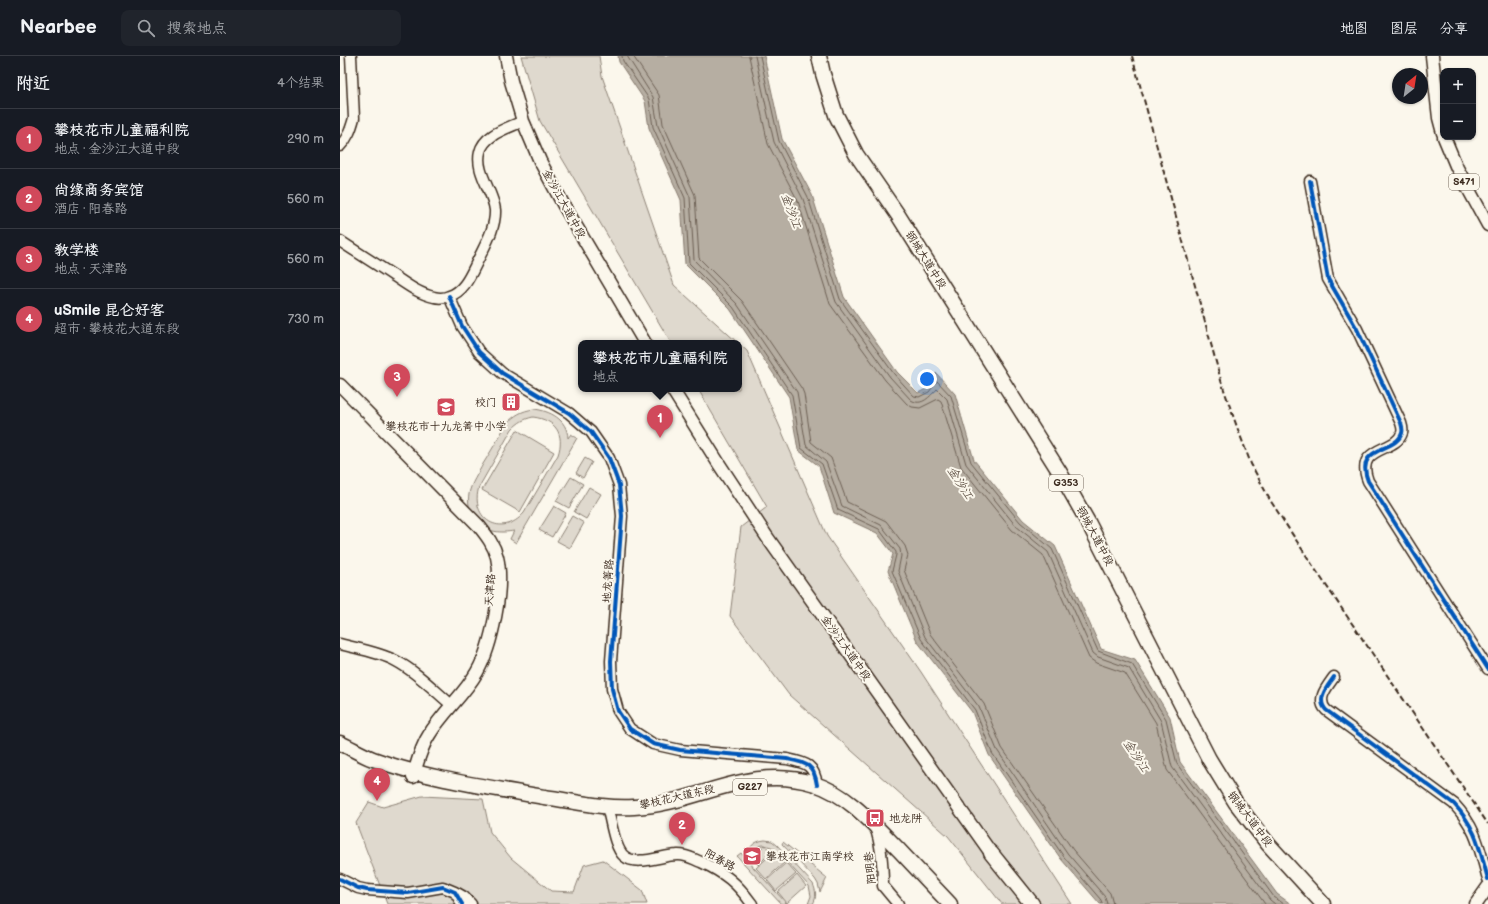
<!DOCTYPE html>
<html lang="zh">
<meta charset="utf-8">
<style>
body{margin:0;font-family:"Balsamiq Sans","LXGW WenKai TC",sans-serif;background:#20242c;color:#f1f3f6}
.controls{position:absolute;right:12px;top:12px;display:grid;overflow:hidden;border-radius:8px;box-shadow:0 1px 3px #0004}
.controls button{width:36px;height:36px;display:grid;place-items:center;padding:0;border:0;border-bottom:1px solid #363941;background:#171b24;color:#f1f3f6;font:20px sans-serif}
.compass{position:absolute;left:1052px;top:12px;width:36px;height:36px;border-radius:50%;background:#171b24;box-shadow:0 1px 3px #0004;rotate:30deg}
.you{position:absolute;left:587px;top:323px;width:14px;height:14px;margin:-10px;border:3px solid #fff;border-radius:50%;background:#1a73e8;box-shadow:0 0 0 6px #1a73e833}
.badge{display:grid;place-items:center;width:26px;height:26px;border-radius:50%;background:#d1495b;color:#fff;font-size:13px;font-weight:700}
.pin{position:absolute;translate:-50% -33px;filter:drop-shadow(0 1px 2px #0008)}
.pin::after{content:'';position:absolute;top:21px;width:14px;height:12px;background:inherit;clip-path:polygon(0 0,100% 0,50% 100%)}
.popup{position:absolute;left:238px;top:284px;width:164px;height:52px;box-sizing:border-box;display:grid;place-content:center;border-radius:8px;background:#171b24;filter:drop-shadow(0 1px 3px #0005);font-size:13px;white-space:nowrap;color:#9ea1a6}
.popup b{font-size:15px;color:#f1f3f6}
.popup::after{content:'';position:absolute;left:50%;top:100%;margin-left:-8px;border:8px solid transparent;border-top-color:#171b24}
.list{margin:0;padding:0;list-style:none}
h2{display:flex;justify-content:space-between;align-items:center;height:52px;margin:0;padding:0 16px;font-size:17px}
h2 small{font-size:13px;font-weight:400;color:#9ea1a6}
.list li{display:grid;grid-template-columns:26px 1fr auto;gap:12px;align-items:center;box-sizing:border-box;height:60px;padding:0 16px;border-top:1px solid #363941}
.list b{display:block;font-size:15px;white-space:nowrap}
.list p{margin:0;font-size:13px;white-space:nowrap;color:#9ea1a6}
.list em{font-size:13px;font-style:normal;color:#9ea1a6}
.icon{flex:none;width:22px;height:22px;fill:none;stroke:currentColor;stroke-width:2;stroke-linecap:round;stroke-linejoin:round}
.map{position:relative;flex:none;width:1148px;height:848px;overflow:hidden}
header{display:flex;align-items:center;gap:24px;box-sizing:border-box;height:56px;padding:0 20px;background:#171b24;border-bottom:1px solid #363941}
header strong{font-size:19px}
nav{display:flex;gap:22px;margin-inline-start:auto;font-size:14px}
.search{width:280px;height:36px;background:#20242c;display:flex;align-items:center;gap:10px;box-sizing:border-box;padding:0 14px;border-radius:8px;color:#9ea1a6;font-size:15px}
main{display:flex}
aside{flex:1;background:#171b24}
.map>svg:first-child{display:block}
</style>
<header>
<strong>Nearbee</strong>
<div class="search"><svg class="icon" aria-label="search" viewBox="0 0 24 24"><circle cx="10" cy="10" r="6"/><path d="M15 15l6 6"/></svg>搜索地点</div>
<nav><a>地图</a><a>图层</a><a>分享</a></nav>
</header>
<main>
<aside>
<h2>附近<small>4个结果</small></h2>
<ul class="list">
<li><span class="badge">1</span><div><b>攀枝花市儿童福利院</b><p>地点 · 金沙江大道中段</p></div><em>290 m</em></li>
<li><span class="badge">2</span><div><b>尚缘商务宾馆</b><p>酒店 · 阳春路</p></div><em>560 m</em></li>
<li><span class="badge">3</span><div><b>教学楼</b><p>地点 · 天津路</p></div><em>560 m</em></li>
<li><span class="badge">4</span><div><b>uSmile 昆仑好客</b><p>超市 · 攀枝花大道东段</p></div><em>730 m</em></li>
</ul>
</aside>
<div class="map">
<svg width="1148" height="848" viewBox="0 0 1148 848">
<rect width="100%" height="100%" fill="#fbf7ec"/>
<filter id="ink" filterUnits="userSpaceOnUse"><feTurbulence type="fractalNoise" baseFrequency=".025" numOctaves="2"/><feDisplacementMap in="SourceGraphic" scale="8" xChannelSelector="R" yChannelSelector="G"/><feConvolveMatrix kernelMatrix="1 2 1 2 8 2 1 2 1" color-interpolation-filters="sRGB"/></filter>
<g filter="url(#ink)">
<path fill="#dfd9ce" stroke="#8d8276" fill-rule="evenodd" d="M 181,0 L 259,0 L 262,20 L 334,229 L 398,287 L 331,287 L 200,65 Z
M 399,288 L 407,295 L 487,480 L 581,616 L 732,848 L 662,848 L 608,780 L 449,639 L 390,560 L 401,471 L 427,451 L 358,333 L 399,333 Z
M 194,353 C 210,355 227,363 228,382 L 231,378 L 237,382 L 176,487 L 170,483 L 174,475 C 161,477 148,477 138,466 C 131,459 127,449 129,438 C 131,427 138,418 143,408 C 151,395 159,382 166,368 C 175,359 181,355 194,353 ZM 193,361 C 216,364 225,378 218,399 L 184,457 C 162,483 129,463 139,431 L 172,373 C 179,366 184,363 193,361 Z
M 177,374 L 214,396 L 180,456 L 142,434 Z
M 245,402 L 252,406 L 243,422 L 236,417 Z
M 231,421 L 243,428 L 229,452 L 216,445 Z
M 249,431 L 261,438 L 246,463 L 234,456 Z
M 214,450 L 226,457 L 212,481 L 199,474 Z
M 232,460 L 244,467 L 230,492 L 217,485 Z
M 82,740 L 143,743 L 150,776 L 171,802 L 211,835 L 234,836 L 244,809 L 263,804 L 302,834 L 307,848 L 47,848 L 16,767 L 29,746 L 43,751 Z
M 425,784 L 432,785 L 437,789 L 473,828 C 476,835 477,841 473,848 L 468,848 L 471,840 L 469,830 L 434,792 L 425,789 L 431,796 L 418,809 L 411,801 L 425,789 C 412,789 408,800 413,811 L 447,848 L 441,848 L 397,800 L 401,797 L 406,803 C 408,791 414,785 425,784 Z
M 443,786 L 487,822 L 480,836 L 478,828 L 475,823 L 442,788 Z
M 435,795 L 445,806 L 426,823 L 416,812 Z
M 446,807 L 456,818 L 436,835 L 427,824 Z
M 457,819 L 466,830 L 447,847 L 438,836 Z"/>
<path fill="#b6aea2" stroke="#85796d" d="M 278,0 L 424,0 L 442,83 L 472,139 L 504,241 L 557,316 L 578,337 L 586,333 L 596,317 L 615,338 L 634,404 L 683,464 L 715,490 L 761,593 L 795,604 L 830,661 L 840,706 L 937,838 L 951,848 L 760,848 L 721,803 L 649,699 L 632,656 L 577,585 L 548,515 L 553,498 L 537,477 L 494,457 L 479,410 L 458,394 L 449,341 L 390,253 L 345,208 L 341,144 L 309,72 L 305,45 L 279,6 Z"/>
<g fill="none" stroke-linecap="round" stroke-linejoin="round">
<path stroke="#6c5f53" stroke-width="1" d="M 282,0 L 283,5 L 309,43 L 313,71 L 345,142 L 349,207 L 393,251 L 452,339 L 461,392 L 482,408 L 498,454 L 539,473 L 556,496 L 556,499 L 552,515 L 581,583 L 635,654 L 652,697 L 724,801 L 761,844 L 762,848
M 287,0 L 313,41 L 318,70 L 350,141 L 354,204 L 397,248 L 457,336 L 466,389 L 486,406 L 502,450 L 541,469 L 560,493 L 561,500 L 558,515 L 585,581 L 639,651 L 657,694 L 728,798 L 765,841 L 767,848
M 293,0 L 319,39 L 323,68 L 355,139 L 359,202 L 402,245 L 462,333 L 464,338 L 471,386 L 491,402 L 507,446 L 546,465 L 565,490 L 568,499 L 564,514 L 590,578 L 644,648 L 662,692 L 733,794 L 770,837 L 773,848
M 409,0 L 428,88 L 458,145 L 490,248 L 545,324 L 567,348 L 572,351 L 580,352 L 598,343 L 601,345 L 621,411 L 672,474 L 703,499 L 749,602 L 756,607 L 785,617 L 816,667 L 827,714 L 925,848
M 415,0 L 434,86 L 463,143 L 496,246 L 550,321 L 571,344 C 582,351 590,340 597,333 L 607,343 L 626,408 L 676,470 L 708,496 L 753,597 L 758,601 L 789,612 L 821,665 L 832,711 L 930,844 L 935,848
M 420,0 L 439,85 L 468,141 L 500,243 L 554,318 L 574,340 L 579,341 L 589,336 L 597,325 L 611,340 L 631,406 L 680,466 L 712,493 L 758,595 L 792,608 L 826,663 L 837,708 L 934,841 L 944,848"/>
<defs>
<path id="minor" d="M 0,90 C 8,82 11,73 14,62 L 11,0
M 970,125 L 988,223 L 1017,273 L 1061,367 C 1062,370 1063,374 1062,377 C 1056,397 1014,389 1028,425 L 1148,613
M 0,185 C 18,197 36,208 54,220 C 66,228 79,238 94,241 C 98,242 105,242 109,240 C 124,236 131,218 137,206 C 144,191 156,172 155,154 C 153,135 135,116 140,96 C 144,78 169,72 183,65
M 109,240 L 122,270 L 139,296 L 162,317 L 229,357 L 251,376 L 269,402 L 279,429 L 282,460 L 271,605 L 272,633 L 278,655 L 290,673 L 313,688 L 340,694 L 447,703 C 466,707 474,708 477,729
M 0,588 C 19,593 39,596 56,605 C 75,615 91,631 107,645
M 994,621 C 987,631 976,643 986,654 L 1114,748 C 1137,773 1139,791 1148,823
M 267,751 C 271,763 274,792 284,800 C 296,811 323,799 337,799 C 346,798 353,803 361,806 C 385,817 397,827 412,848
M 535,771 C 542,790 543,810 543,830 L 558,848
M 0,823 L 18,832 L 27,834 L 68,837 L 103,831 L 115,836 L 122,848
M 117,837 L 124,841 L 131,848"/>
<path id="major" d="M 166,0 L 171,25 L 183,65 L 200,105 L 223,148 L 305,287
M 1092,0 L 1099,62 L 1103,77
M 1104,81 L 1117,112 L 1148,169
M 0,329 L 139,470 C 147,480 154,489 157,501 C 164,531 152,590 137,616 C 124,639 103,656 89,679 C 81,691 77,707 73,721
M 332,333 L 379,408 L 427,481 L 656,804
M 1136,848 L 1148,831"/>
<path id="highway" d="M 479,0 L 483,18 L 496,59 L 516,98 L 558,159 L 719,415 L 749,468 L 869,703 L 896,747 L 928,788 L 983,848
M 0,687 C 11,692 22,699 33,703 C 88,723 147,731 204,741 C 234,745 264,753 294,751 C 358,748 408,707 475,728 C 509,739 535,770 559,794 C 576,812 593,830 610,848
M 651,797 L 692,848"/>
</defs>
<use href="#minor" stroke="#3b2a1e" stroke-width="13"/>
<use href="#major" stroke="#3b2a1e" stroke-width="15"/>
<use href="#highway" stroke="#3b2a1e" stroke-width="17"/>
<use href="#minor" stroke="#fbf7ec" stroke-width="10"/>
<use href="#major" stroke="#fbf7ec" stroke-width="12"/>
<use href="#highway" stroke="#fbf7ec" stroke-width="14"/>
<path stroke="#3b2a1e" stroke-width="2" stroke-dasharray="6 3" stroke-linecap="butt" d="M 792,0 L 882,328 L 897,371 L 911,408 L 930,444 L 975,513 L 1148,768"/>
<defs>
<path id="cycleway" d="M 970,125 L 988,223 L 1017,273 L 1061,367 C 1062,370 1063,374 1062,377 C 1056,397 1014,389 1028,425 L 1148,613
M 109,240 L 122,270 L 139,296 L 162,317 L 229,357 L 251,376 L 269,402 L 279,429 L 282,460 L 271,605 L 272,633 L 278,655 L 290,673 L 313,688 L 340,694 L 447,703 C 466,707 474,708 477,729
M 994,621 C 987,631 976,643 986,654 L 1114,748 C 1137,773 1139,791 1148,823
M 0,823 L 18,832 L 27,834 L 68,837 L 103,831 L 115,836 L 122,848"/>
</defs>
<use href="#cycleway" stroke="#fbf7ec" stroke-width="6"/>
<use href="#cycleway" stroke="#0057b8" stroke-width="4"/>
</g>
</g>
<defs>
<symbol id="building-square" viewBox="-11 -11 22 22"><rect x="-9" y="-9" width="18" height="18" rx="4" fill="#d1495b" stroke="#fbf7ec"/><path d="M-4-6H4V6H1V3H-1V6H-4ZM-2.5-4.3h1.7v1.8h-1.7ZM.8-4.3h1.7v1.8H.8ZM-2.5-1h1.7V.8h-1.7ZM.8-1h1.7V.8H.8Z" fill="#fff"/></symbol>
<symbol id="school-square" viewBox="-11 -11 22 22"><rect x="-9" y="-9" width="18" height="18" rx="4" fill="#d1495b" stroke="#fbf7ec"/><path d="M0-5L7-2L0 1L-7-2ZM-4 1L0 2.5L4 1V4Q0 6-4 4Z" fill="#fff"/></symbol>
<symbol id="bus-square" viewBox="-11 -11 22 22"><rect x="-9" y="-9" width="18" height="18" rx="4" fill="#d1495b" stroke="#fbf7ec"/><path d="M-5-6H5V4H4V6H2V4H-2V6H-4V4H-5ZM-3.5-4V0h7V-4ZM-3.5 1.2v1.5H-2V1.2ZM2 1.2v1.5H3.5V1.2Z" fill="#fff"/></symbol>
</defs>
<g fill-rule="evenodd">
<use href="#building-square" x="160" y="335" width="22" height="22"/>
<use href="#school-square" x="95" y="340" width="22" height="22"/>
<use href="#bus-square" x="524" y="751" width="22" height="22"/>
<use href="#school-square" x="401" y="789" width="22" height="22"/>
</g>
<g text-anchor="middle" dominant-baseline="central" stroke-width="4" stroke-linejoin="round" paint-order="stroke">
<g fill="#fbf7ec" stroke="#75685c" stroke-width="1">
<rect x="1109" y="118" width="30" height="16" rx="3"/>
<rect x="709" y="419" width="34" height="16" rx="3"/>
<rect x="393" y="723" width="34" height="16" rx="3"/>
</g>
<g font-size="10" font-weight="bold" fill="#3b2a1e">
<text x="1124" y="126">S471</text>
<text x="726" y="427">G353</text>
<text x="410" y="731">G227</text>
</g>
<g font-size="11" fill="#3b2a1e" stroke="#fbf7ec">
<text transform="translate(224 148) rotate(61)">金沙江大道中段</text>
<text transform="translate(586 204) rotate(58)">钢城大道中段</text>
<text transform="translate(755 480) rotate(62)">钢城大道中段</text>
<text transform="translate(268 525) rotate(-86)">地龙箐路</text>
<text transform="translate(150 534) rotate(-86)">天津路</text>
<text transform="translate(506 592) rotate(55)">金沙江大道中段</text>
<text transform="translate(337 741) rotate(-13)">攀枝花大道东段</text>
<text transform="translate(910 763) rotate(53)">钢城大道中段</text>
<text transform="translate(380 804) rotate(29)">阳春路</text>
<text transform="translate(530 812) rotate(-96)">阳明巷</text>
</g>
<g font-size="11" fill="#3b2a1e" stroke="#fbf7ec" text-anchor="start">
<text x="157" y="346" text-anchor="end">校门</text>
<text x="106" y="370" text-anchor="middle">攀枝花市十九龙箐中小学</text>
<text x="549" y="762">地龙阱</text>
<text x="426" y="800">攀枝花市江南学校</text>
</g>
<g font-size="12" font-style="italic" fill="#605246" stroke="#fbf7ec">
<text transform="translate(451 155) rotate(70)">金沙江</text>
<text transform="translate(620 427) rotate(57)">金沙江</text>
<text transform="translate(796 700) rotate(57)">金沙江</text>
</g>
</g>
</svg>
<div class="controls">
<button>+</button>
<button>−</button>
</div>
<svg class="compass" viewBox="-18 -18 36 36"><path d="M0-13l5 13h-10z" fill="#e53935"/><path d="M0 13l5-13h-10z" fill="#9ea1a6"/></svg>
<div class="you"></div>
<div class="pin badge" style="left:320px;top:382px">1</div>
<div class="popup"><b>攀枝花市儿童福利院</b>地点</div>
<div class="pin badge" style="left:342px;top:789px">2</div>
<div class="pin badge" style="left:57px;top:341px">3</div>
<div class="pin badge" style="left:37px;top:745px">4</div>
</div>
</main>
